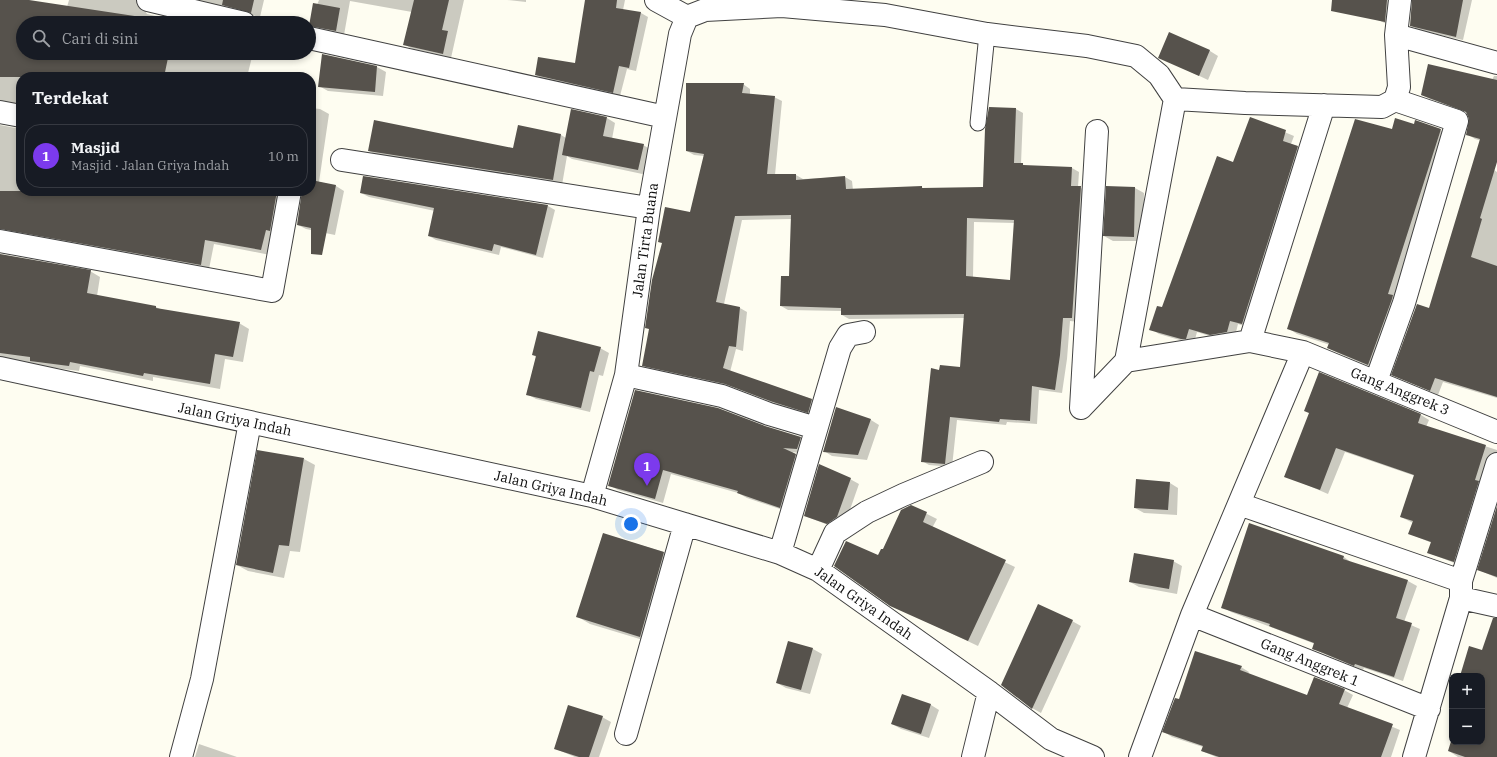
<!DOCTYPE html>
<html lang="id">
<meta charset="utf-8">
<style>
body{margin:0;font-family:"IBM Plex Serif",serif;background:#242831;color:#f1f3f6}
.controls{position:absolute;right:12px;bottom:12px;display:grid;overflow:hidden;border-radius:8px;box-shadow:0 2px 6px #0003}
.controls button{width:36px;height:36px;display:grid;place-items:center;padding:0;border:0;border-bottom:1px solid #363941;background:#171b24;color:#f1f3f6;font:20px sans-serif}
.you{position:absolute;left:631px;top:524px;width:14px;height:14px;margin:-10px;border:3px solid #fff;border-radius:50%;background:#1a73e8;box-shadow:0 0 0 6px #1a73e833}
.badge{display:grid;place-items:center;width:26px;height:26px;border-radius:50%;background:#7c3aed;color:#fff;font-size:13px;font-weight:700}
.pin{position:absolute;translate:-50% -33px;filter:drop-shadow(0 1px 2px #0008)}
.pin::after{content:'';position:absolute;top:21px;width:14px;height:12px;background:inherit;clip-path:polygon(0 0,100% 0,50% 100%)}
.list{margin:0;padding:0;list-style:none}
h2{display:flex;justify-content:space-between;align-items:center;height:52px;margin:0;padding:0 16px;font-size:17px}
h2 small{font-size:13px;font-weight:400;color:#9ea1a6}
.list li{display:grid;grid-template-columns:26px 1fr auto;gap:12px;align-items:center;box-sizing:border-box;height:64px;margin:0 8px 8px;padding:0 8px;border:1px solid #363941;border-radius:16px}
.list b{display:block;font-size:15px;white-space:nowrap}
.list p{margin:0;font-size:13px;white-space:nowrap;color:#9ea1a6}
.list em{font-size:13px;font-style:normal;color:#9ea1a6}
.icon{flex:none;width:22px;height:22px;fill:none;stroke:currentColor;stroke-width:2;stroke-linecap:round;stroke-linejoin:round}
.map{position:relative;flex:none;width:1497px;height:757px;overflow:hidden}
.search{position:absolute;background:#171b24;box-shadow:0 2px 6px #0003;left:16px;top:16px;width:300px;height:44px;display:flex;align-items:center;gap:10px;box-sizing:border-box;padding:0 14px;border-radius:22px;color:#9ea1a6;font-size:15px}
.panel{position:absolute;background:#171b24;box-shadow:0 2px 6px #0003;left:16px;top:72px;width:300px;height:124px;border-radius:16px}
.map>svg:first-child{display:block}
</style>
<div class="map">
<svg width="1497" height="757" viewBox="0 0 1497 757">
<rect width="100%" height="100%" fill="#fefdf1"/>
<path fill="#0003" fill-rule="evenodd" d="M 0,0 L 23,0 L 67,7 L 69,0 L 145,0 L 144,9 L 147,14 L 186,23 L 23,23 L 23,53 L 253,53 L 247,77 L 21,77 L 21,106 L 0,108 Z
M 191,0 L 264,0 L 260,17 Z
M 319,0 L 464,0 L 451,58 L 412,49 L 404,44 L 412,12 L 350,1 L 344,35 L 317,30 L 309,25 Z
M 507,0 L 526,0 L 526,2 Z
M 586,0 L 625,0 L 623,10 L 641,13 L 648,17 L 636,71 L 627,69 L 620,96 L 543,79 L 536,75 L 576,64 Z
M 1369,0 L 1397,0 L 1387,24 L 1378,20 Z
M 1412,0 L 1472,0 L 1463,40 L 1418,30 L 1411,25 Z
M 1210,51 L 1218,56 L 1208,80 L 1159,57 Z
M 377,67 L 386,72 L 383,96 L 328,91 L 319,86 Z
M 1494,76 L 1497,76 L 1497,145 L 1475,139 L 1467,134 L 1470,118 L 1467,112 L 1430,99 L 1422,95 L 1492,80 Z
M 743,84 L 750,89 L 750,95 L 774,97 L 782,101 L 775,175 L 796,175 L 803,179 L 845,177 L 852,181 L 853,190 L 921,187 L 925,189 L 984,188 L 1016,109 L 1023,113 L 1021,164 L 1027,166 L 1072,168 L 1079,172 L 1078,187 L 1088,191 L 1079,322 L 1070,321 L 1067,359 L 1062,393 L 1039,390 L 1037,424 L 1007,422 L 1006,425 L 957,420 L 952,467 L 929,465 L 922,461 L 940,371 L 961,368 L 965,318 L 849,319 L 842,315 L 842,311 L 788,310 L 781,306 L 790,277 L 792,219 L 742,220 L 724,304 L 740,308 L 747,312 L 743,351 L 736,349 L 730,372 L 812,399 L 819,404 L 815,416 L 781,406 L 733,387 L 650,369 L 643,365 L 691,213 L 704,156 L 694,155 L 687,151 ZM 974,222 L 1015,223 L 1011,281 L 973,278 Z
M 311,108 L 320,109 L 329,114 L 319,182 L 336,186 L 344,191 L 335,235 L 306,229 L 298,225 L 302,191 L 311,191 Z
M 607,118 L 615,123 L 612,139 L 643,145 L 652,150 L 647,175 L 572,159 L 567,156 L 562,185 L 378,156 L 369,151 L 514,149 L 519,126 L 561,135 L 566,138 Z
M 1251,118 L 1294,136 L 1291,144 L 1306,151 L 1250,328 L 1238,324 L 1235,336 L 1219,339 L 1197,332 L 1194,343 L 1190,343 L 1159,334 L 1151,329 L 1163,309 L 1234,163 Z
M 0,125 L 21,129 L 21,191 L 287,191 L 270,255 L 214,244 L 209,269 L 14,233 L 5,229 L 0,214 Z
M 1414,125 L 1440,130 L 1449,135 L 1378,370 L 1338,353 L 1328,348 L 1330,345 L 1297,334 L 1288,328 L 1392,130 Z
M 1494,170 L 1497,172 L 1497,398 L 1443,382 L 1438,395 L 1393,374 L 1430,310 Z
M 1135,188 L 1144,193 L 1143,241 L 1113,241 L 1104,236 Z
M 361,193 L 548,206 L 555,210 L 543,258 L 501,247 L 499,255 L 436,240 L 429,236 L 435,211 L 369,197 Z
M 0,258 L 90,271 L 100,277 L 97,296 L 156,307 L 162,310 L 239,323 L 249,329 L 243,362 L 225,359 L 220,389 L 153,377 L 153,381 L 80,366 L 79,371 L 0,361 Z
M 600,348 L 609,353 L 603,376 L 599,375 L 590,412 L 536,399 L 527,394 L 536,357 L 533,355 Z
M 1319,373 L 1421,415 L 1429,420 L 1426,427 L 1497,450 L 1497,459 L 1462,566 L 1429,553 L 1432,543 L 1410,534 L 1413,523 L 1401,517 L 1415,476 L 1345,452 L 1328,494 L 1286,476 L 1310,414 Z
M 871,420 L 879,425 L 867,460 L 832,456 L 824,451 Z
M 764,427 L 801,438 L 809,443 L 806,454 L 792,452 L 804,460 L 789,512 L 747,498 L 738,493 L 671,474 L 663,503 L 618,490 L 609,485 Z
M 304,459 L 315,465 L 300,552 L 290,551 L 284,578 L 248,571 L 237,565 Z
M 850,479 L 859,484 L 846,521 L 836,528 L 805,516 Z
M 1170,483 L 1178,488 L 1177,515 L 1144,513 L 1135,508 Z
M 911,506 L 937,519 L 932,528 L 1015,567 L 978,646 L 891,605 L 878,557 Z
M 1497,510 L 1497,578 L 1479,570 Z
M 1250,525 L 1344,557 L 1352,563 L 1408,581 L 1417,586 L 1404,622 L 1420,629 L 1403,681 L 1364,668 L 1363,670 L 1322,653 L 1313,648 L 1315,644 L 1231,612 L 1223,607 Z
M 603,534 L 664,552 L 677,560 L 653,643 L 590,624 L 578,617 Z
M 1173,561 L 1182,566 L 1177,594 L 1139,587 L 1130,582 Z
M 1072,621 L 1081,626 L 1041,713 L 1032,708 Z
M 789,642 L 813,649 L 822,654 L 810,694 L 786,688 L 777,683 Z
M 1497,656 L 1497,757 L 1458,757 L 1449,751 L 1452,741 L 1482,742 L 1482,676 L 1461,676 Z
M 1241,667 L 1249,672 L 1248,674 L 1308,697 L 1344,690 L 1353,695 L 1347,708 L 1400,730 L 1391,757 L 1216,757 L 1202,751 L 1203,747 L 1172,737 L 1164,732 L 1179,700 Z
M 902,695 L 931,705 L 939,710 L 929,738 L 901,729 L 892,724 Z
M 602,717 L 611,722 L 599,757 L 575,757 L 556,749 Z
M 199,744 L 237,757 L 195,757 Z"/>
<path fill="#56524c" fill-rule="evenodd" d="M 0,0 L 29,0 L 174,22 L 174,23 L 23,23 L 23,53 L 169,53 L 164,77 L 0,77 Z
M 223,0 L 254,0 L 251,13 L 222,5 Z
M 414,0 L 449,0 L 442,30 L 448,31 L 443,54 L 403,45 Z
M 585,0 L 617,0 L 616,8 L 641,12 L 629,68 L 619,66 L 613,93 L 535,75 L 538,57 L 575,63 Z
M 1332,0 L 1387,0 L 1385,22 L 1331,11 Z
M 1412,0 L 1463,0 L 1456,37 L 1410,26 Z
M 313,3 L 340,8 L 336,31 L 309,26 Z
M 1169,32 L 1210,50 L 1199,76 L 1158,58 Z
M 322,54 L 377,66 L 375,92 L 318,87 Z
M 1428,64 L 1497,80 L 1497,162 L 1480,218 L 1482,219 L 1471,257 L 1497,266 L 1497,397 L 1435,378 L 1430,391 L 1391,375 L 1417,304 L 1429,308 L 1480,139 L 1466,135 L 1469,119 L 1466,112 L 1421,95 Z
M 686,83 L 744,83 L 742,93 L 775,96 L 767,174 L 796,174 L 796,180 L 845,176 L 846,189 L 922,186 L 922,188 L 983,187 L 985,129 L 989,107 L 1016,108 L 1014,163 L 1023,163 L 1023,165 L 1072,167 L 1071,186 L 1081,186 L 1072,318 L 1063,318 L 1060,355 L 1055,390 L 1032,386 L 1030,421 L 1000,419 L 999,422 L 950,417 L 945,464 L 921,462 L 931,368 L 939,370 L 940,365 L 960,367 L 964,314 L 841,315 L 841,308 L 780,306 L 781,276 L 789,276 L 791,215 L 735,216 L 716,302 L 740,307 L 736,347 L 729,346 L 723,368 L 812,399 L 808,413 L 773,402 L 725,384 L 642,366 L 649,329 L 645,328 L 652,280 L 662,243 L 658,242 L 665,207 L 690,212 L 704,154 L 686,151 ZM 967,218 L 1014,220 L 1010,280 L 966,276 Z
M 571,109 L 607,117 L 603,136 L 644,144 L 638,170 L 562,155 Z
M 1250,117 L 1286,130 L 1283,141 L 1298,146 L 1242,324 L 1230,321 L 1227,332 L 1210,335 L 1189,329 L 1186,339 L 1181,339 L 1149,330 L 1157,306 L 1162,307 L 1217,156 L 1233,162 Z
M 1395,118 L 1414,124 L 1415,120 L 1441,129 L 1388,294 L 1393,295 L 1392,299 L 1368,365 L 1327,348 L 1329,343 L 1287,329 L 1355,119 L 1392,129 Z
M 374,120 L 513,148 L 518,125 L 561,134 L 553,180 L 368,151 Z
M 363,176 L 548,205 L 536,255 L 494,244 L 492,251 L 428,236 L 434,208 L 360,193 Z
M 311,180 L 336,185 L 322,255 L 311,254 L 311,228 L 297,225 L 302,191 L 311,191 Z
M 1106,186 L 1135,187 L 1134,237 L 1103,236 Z
M 0,191 L 277,191 L 270,231 L 266,230 L 261,250 L 205,240 L 201,265 L 0,229 Z
M 0,254 L 91,270 L 87,293 L 156,306 L 156,308 L 240,322 L 233,357 L 215,354 L 210,384 L 144,373 L 143,376 L 70,362 L 69,366 L 30,361 L 30,357 L 0,353 Z
M 538,331 L 601,347 L 594,372 L 590,371 L 581,408 L 526,395 L 536,356 L 532,355 Z
M 1319,372 L 1421,414 L 1418,423 L 1486,445 L 1475,480 L 1479,481 L 1454,562 L 1427,553 L 1431,542 L 1408,534 L 1413,521 L 1400,517 L 1414,475 L 1336,448 L 1320,490 L 1284,477 L 1309,413 L 1304,411 Z
M 635,390 L 718,408 L 765,426 L 801,437 L 797,449 L 783,448 L 796,454 L 780,508 L 737,493 L 738,491 L 663,470 L 655,499 L 608,486 Z
M 836,407 L 871,419 L 858,455 L 823,452 Z
M 257,450 L 304,458 L 289,546 L 279,545 L 273,573 L 236,565 Z
M 819,464 L 851,478 L 837,517 L 827,524 L 804,516 Z
M 1136,479 L 1170,482 L 1168,510 L 1134,508 Z
M 911,505 L 927,512 L 923,522 L 1006,560 L 968,641 L 890,606 L 834,566 L 846,541 L 878,555 L 881,549 L 883,549 L 901,510 Z
M 1497,506 L 1497,577 L 1477,570 Z
M 1249,523 L 1344,556 L 1343,559 L 1408,580 L 1396,618 L 1412,623 L 1394,677 L 1355,664 L 1354,666 L 1323,653 L 1312,649 L 1314,643 L 1269,626 L 1270,624 L 1221,608 Z
M 603,533 L 664,552 L 640,637 L 576,617 Z
M 1134,553 L 1174,560 L 1169,589 L 1129,582 Z
M 1038,604 L 1073,620 L 1032,709 L 1001,685 Z
M 1493,618 L 1497,618 L 1497,757 L 1465,757 L 1448,751 L 1452,738 L 1452,742 L 1482,742 L 1482,676 L 1460,676 L 1469,646 L 1482,650 Z
M 788,641 L 813,648 L 801,690 L 776,683 Z
M 1195,651 L 1242,666 L 1240,670 L 1307,695 L 1314,677 L 1345,689 L 1339,704 L 1393,724 L 1381,757 L 1219,757 L 1201,751 L 1203,746 L 1162,732 L 1175,698 L 1179,699 Z
M 902,694 L 931,704 L 921,734 L 891,724 Z
M 568,705 L 603,716 L 589,757 L 579,757 L 554,749 Z"/>
<g fill="none" stroke-linecap="round" stroke-linejoin="round">
<defs>
<path id="lane" d="M 978,123 L 987,34"/>
<path id="street" d="M 148,0 L 244,23
M 687,17 L 705,10 L 782,6 L 885,15 L 987,34 L 1087,46 L 1136,56 L 1159,75 L 1175,99 L 1126,361 L 1081,408
M 1396,35 L 1497,63
M 309,38 L 665,117
M 1175,99 L 1245,103 L 1382,107 L 1395,100 L 1399,87 L 1396,35 L 1400,0
M 0,112 L 21,116
M 342,160 L 649,208
M 0,241 L 272,291 L 290,191
M 1250,341 L 1324,105
M 1126,361 L 1250,341 L 1303,352 L 1497,432
M 0,368 L 592,496 L 780,553 L 818,570 L 989,692 L 1051,739 L 1093,757
M 626,375 L 722,396 L 769,414 L 816,428
M 1376,381 L 1404,303 L 1457,121 L 1395,100
M 1081,408 L 1097,131
M 592,496 L 626,375 L 649,208 L 680,34 L 687,17 L 656,0
M 1239,504 L 1461,581
M 780,553 L 840,348 L 848,335 L 864,332
M 818,570 L 835,533 L 867,512 L 903,495 L 982,462
M 1461,598 L 1497,606
M 1192,615 L 1429,709
M 626,734 L 685,524
M 181,757 L 202,679 L 250,422
M 973,757 L 989,692
M 1140,757 L 1192,615 L 1303,352
M 1414,757 L 1461,598 L 1461,581 L 1497,464"/>
</defs>
<use href="#lane" stroke="#414141" stroke-width="17"/>
<use href="#street" stroke="#414141" stroke-width="24"/>
<use href="#lane" stroke="#fff" stroke-width="15"/>
<use href="#street" stroke="#fff" stroke-width="22"/>
</g>
<g text-anchor="middle" dominant-baseline="central" stroke-width="4" stroke-linejoin="round" paint-order="stroke">
<g font-size="14" fill="#0e0e0e" stroke="#fff">
<text transform="translate(645 240) rotate(-82)">Jalan Tirta Buana</text>
<text transform="translate(1400 391) rotate(22)">Gang Anggrek 3</text>
<text transform="translate(235 419) rotate(12)">Jalan Griya Indah</text>
<text transform="translate(551 488) rotate(13)">Jalan Griya Indah</text>
<text transform="translate(864 603) rotate(35)">Jalan Griya Indah</text>
<text transform="translate(1310 662) rotate(22)">Gang Anggrek 1</text>
</g>
</g>
</svg>
<div class="controls">
<button>+</button>
<button>−</button>
</div>
<div class="you"></div>
<div class="pin badge" style="left:647px;top:486px">1</div>
<div class="search"><svg class="icon" aria-label="search" viewBox="0 0 24 24"><circle cx="10" cy="10" r="6"/><path d="M15 15l6 6"/></svg>Cari di sini</div>
<section class="panel">
<h2>Terdekat<small></small></h2>
<ul class="list">
<li><span class="badge">1</span><div><b>Masjid</b><p>Masjid · Jalan Griya Indah</p></div><em>10 m</em></li>
</ul>
</section>
</div>
